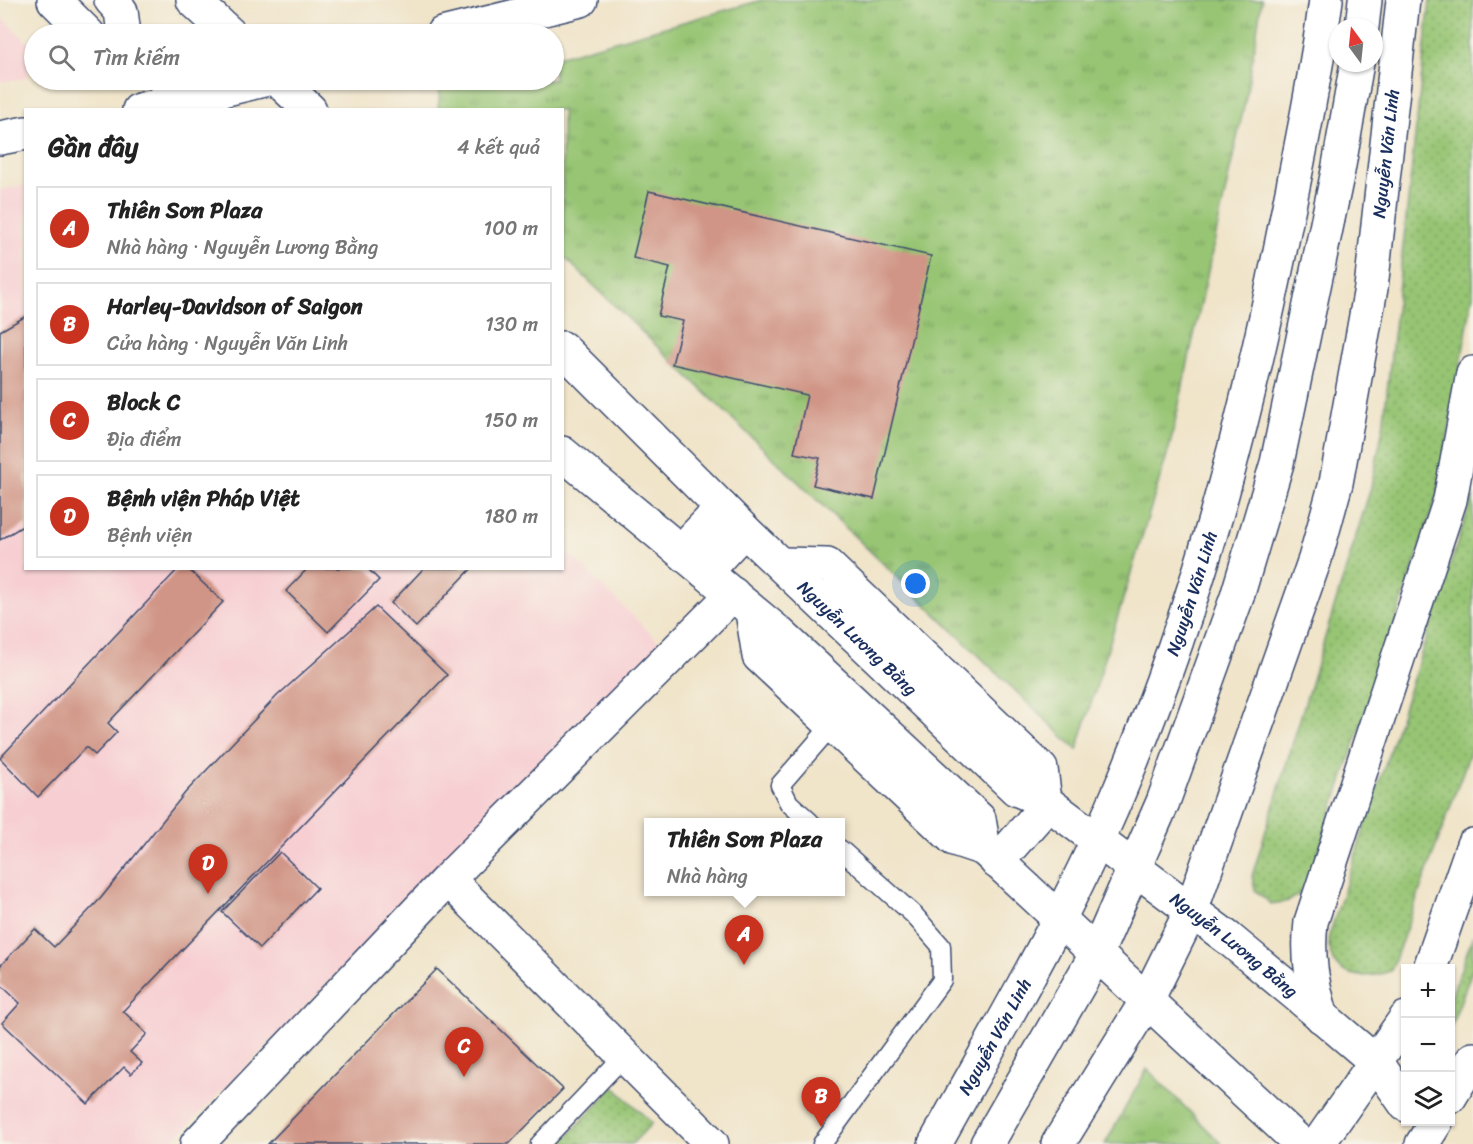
<!DOCTYPE html>
<html lang="vi">
<meta charset="utf-8">
<style>
body{margin:0;font-family:Sriracha,sans-serif;background:#f6f6f6;color:#222}
.controls{position:absolute;right:18px;bottom:18px;display:grid;overflow:hidden;border-radius:0px;box-shadow:0 2px 4px #0004}
.controls button{width:54px;height:54px;display:grid;place-items:center;padding:0;border:0;border-bottom:2px solid #e0e0e0;background:#fff;color:#222;font:30px sans-serif}
.compass{position:absolute;left:1329px;top:18px;width:54px;height:54px;border-radius:50%;background:#fff;box-shadow:0 2px 4px #0004;rotate:345deg}
.you{position:absolute;left:916px;top:584px;width:21px;height:21px;margin:-15px;border:4px solid #fff;border-radius:50%;background:#1a73e8;box-shadow:0 0 0 9px #1a73e833}
.badge{display:grid;place-items:center;width:39px;height:39px;border-radius:50%;background:#c8321e;color:#fff;font-size:20px;font-weight:700}
.pin{position:absolute;translate:-50% -50px;filter:drop-shadow(0 2px 3px #0008)}
.pin::after{content:'';position:absolute;top:32px;width:21px;height:18px;background:inherit;clip-path:polygon(0 0,100% 0,50% 100%)}
.popup{position:absolute;left:644px;top:818px;width:201px;height:78px;box-sizing:border-box;display:grid;place-content:center;border-radius:0px;background:#fff;filter:drop-shadow(0 2px 4px #0005);font-size:20px;white-space:nowrap;color:#767676}
.popup b{font-size:22px;color:#222}
.popup::after{content:'';position:absolute;left:50%;top:100%;margin-left:-12px;border:12px solid transparent;border-top-color:#fff}
.list{margin:0;padding:0;list-style:none}
h2{display:flex;justify-content:space-between;align-items:center;height:78px;margin:0;padding:0 24px;font-size:26px}
h2 small{font-size:20px;font-weight:400;color:#767676}
.list li{display:grid;grid-template-columns:39px 1fr auto;gap:18px;align-items:center;box-sizing:border-box;height:84px;margin:0 12px 12px;padding:0 12px;border:2px solid #e0e0e0;border-radius:0px}
.list b{display:block;font-size:22px;white-space:nowrap}
.list p{margin:0;font-size:20px;white-space:nowrap;color:#767676}
.list em{font-size:20px;font-style:normal;color:#767676}
.icon{flex:none;width:33px;height:33px;fill:none;stroke:currentColor;stroke-width:2;stroke-linecap:round;stroke-linejoin:round}
.map{position:relative;flex:none;width:1473px;height:1144px;overflow:hidden}
.search{position:absolute;background:#fff;box-shadow:0 2px 4px #0004;left:24px;top:24px;width:540px;height:66px;display:flex;align-items:center;gap:15px;box-sizing:border-box;padding:0 21px;border-radius:33px;color:#767676;font-size:22px}
.panel{position:absolute;background:#fff;box-shadow:0 2px 4px #0004;left:24px;top:108px;width:540px;height:462px;border-radius:0px}
.map>svg:first-child{display:block}
</style>
<div class="map">
<svg width="1473" height="1144" viewBox="0 0 1473 1144">
<defs>
<pattern id="grass-tufts" width="24" height="20" patternUnits="userSpaceOnUse" patternTransform="scale(1.5)"><rect width="24" height="20" fill="#97c573"/><path d="M3 7l-1-3M5 7V3M7 7l1-3M15 17l-1-3M17 17v-4M19 17l1-3" fill="none" stroke="#7aa062"/></pattern>
<pattern id="park-dots" width="8" height="8" patternUnits="userSpaceOnUse" patternTransform="scale(1.5)"><rect width="8" height="8" fill="#97c573"/><path d="M2 2h.1M6 6h.1" fill="none" stroke="#7aa062" stroke-width="1.8" stroke-linecap="round"/></pattern>
</defs>
<rect width="100%" height="100%" fill="#f7f3e8"/>
<filter id="ink" filterUnits="userSpaceOnUse"><feTurbulence type="fractalNoise" baseFrequency=".0167" numOctaves="2"/><feDisplacementMap in="SourceGraphic" scale="12" xChannelSelector="R" yChannelSelector="G"/><feConvolveMatrix kernelMatrix="1 2 1 2 8 2 1 2 1" color-interpolation-filters="sRGB"/></filter>
<filter id="wash" filterUnits="userSpaceOnUse"><feTurbulence type="fractalNoise" baseFrequency=".008" numOctaves="4" result="noise"/><feDisplacementMap in="SourceGraphic" scale="24" xChannelSelector="R" yChannelSelector="G"/><feGaussianBlur stdDeviation="1.35" result="paint"/><feColorMatrix in="noise" values="0 0 0 0 0 0 0 0 0 0 0 0 0 0 0 0 0 1.4 0 .05"/><feComposite in="paint" operator="in"/></filter>
<g filter="url(#wash)">
<rect width="100%" height="100%" fill="#f0e4c9"/>
<path fill="#f7cfd3" d="M 0,16 L 34,48 L 26,78 L 0,82 Z
M 25,185 L 26,568 L 562,568 L 563,547 L 661,644 L 170,1144 L 0,1144 L 0,190 Z"/>
<path fill="url(#grass-tufts)" stroke="#597a68" stroke-width="1.5" d="M 762,0 L 1262,0 L 1246,97 L 1170,445 L 1077,750 L 563,256 L 562,110 L 438,110 L 440,88 L 472,80 L 554,80 L 554,58 Z
M 1147,1069 L 1222,1144 L 1105,1144 Z"/>
<path fill="url(#park-dots)" stroke="#597a68" stroke-width="1.5" d="M 1430,0 L 1473,0 L 1473,295 L 1438,493 L 1306,890 L 1289,901 L 1271,904 L 1255,890 L 1252,876 L 1371,487 L 1383,428 Z
M 1473,495 L 1473,744 L 1391,971 C 1372,977 1347,980 1334,962 C 1330,957 1329,946 1328,939 Z
M 1473,935 L 1473,968 L 1451,1027 L 1451,997 Z
M 614,1087 L 652,1123 L 632,1144 L 560,1144 Z"/>
<g id="blocks">
<path fill="#d09586" d="M 649,191 L 931,256 L 874,499 L 813,485 L 820,458 L 794,453 L 807,395 L 672,364 L 683,321 L 658,316 L 670,267 L 633,258 Z
M 26,316 L 26,524 L 0,540 L 0,331 Z
M 179,568 L 187,568 L 223,602 L 108,723 L 117,732 L 95,755 L 86,747 L 38,797 L 0,758 Z
M 308,568 L 367,568 L 379,580 L 328,632 L 286,591 Z
M 424,568 L 472,568 L 416,627 L 391,603 Z
M 376,607 L 447,675 L 123,1011 L 147,1034 L 130,1052 L 142,1063 L 131,1074 L 124,1067 L 88,1104 L 2,1023 L 20,1003 L 0,984 L 0,966 L 35,929 L 54,947 L 101,898 L 185,793 L 277,696 Z
M 280,852 L 317,888 L 260,948 L 222,912 Z
M 437,969 L 563,1089 L 509,1144 L 268,1144 Z"/>
</g>
</g>
<g filter="url(#ink)">
<use href="#blocks" fill-opacity="0" stroke="#3b4a6e" stroke-width="1.5"/>
<g fill="none" stroke-linecap="round" stroke-linejoin="round">
<defs>
<path id="service" d="M 810,822 L 789,803 L 780,785 L 832,725
M 540,1144 L 624,1056
M 822,1144 L 942,980 L 941,946 L 914,915 L 840,849"/>
<path id="minor" d="M 197,1144 L 448,879
M 712,1144 L 448,879 L 733,594"/>
<path id="tertiary" d="M 442,34 L 581,0
M 139,110 L 264,80
M 0,138 L 26,133"/>
<g id="secondary">
<path d="M 54,0 L 88,34"/>
<path d="M 111,0 L 121,11 L 124,34"/>
<path d="M 193,0 L 230,34"/>
<path d="M 164,80 L 194,110"/>
<path d="M 278,80 L 310,110"/>
<path id="s1" d="M 562,348 L 744,530 L 1016,789 L 1045,801 L 1228,938 L 1298,996 L 1377,1063 L 1406,1105"/>
<path d="M 562,453 L 779,633 L 979,819 L 984,849"/>
<path d="M 681,551 L 722,508"/>
<path d="M 782,564 L 827,565 L 1041,769 L 1045,801"/>
<path d="M 705,572 L 744,530"/>
<path d="M 752,612 L 759,656 L 954,839 L 984,849 L 1301,1144"/>
<path d="M 997,862 L 1048,804"/>
</g>
<g id="primary">
<path id="s2" d="M 935,1144 C 1002,1023 1074,903 1126,775 C 1198,602 1245,424 1282,241 C 1298,161 1315,81 1326,0"/>
</g>
<g id="trunk">
<path d="M 1362,27 L 1365,0"/>
<path d="M 1430,968 L 1473,845"/>
<path d="M 1322,1017 C 1312,984 1307,956 1311,922 L 1450,500 L 1473,373"/>
<path d="M 1450,1097 L 1473,1059"/>
<path d="M 987,1144 L 1096,955 L 1163,802 L 1237,597 L 1277,463 L 1338,171 L 1357,63"/>
<path id="s3" d="M 1058,1144 L 1146,1002 L 1191,911 L 1315,559 L 1336,483 L 1371,288 L 1403,0"/>
<path d="M 1318,1144 L 1406,1018"/>
<path d="M 1422,1144 L 1436,1122"/>
</g>
</defs>
<use href="#service" stroke="#3b4a6e" stroke-width="21"/>
<use href="#minor" stroke="#3b4a6e" stroke-width="36"/>
<use href="#tertiary" stroke="#3b4a6e" stroke-width="36"/>
<use href="#secondary" stroke="#3b4a6e" stroke-width="36"/>
<use href="#primary" stroke="#3b4a6e" stroke-width="36"/>
<use href="#trunk" stroke="#3b4a6e" stroke-width="36"/>
<use href="#service" stroke="#fff" stroke-width="18"/>
<use href="#minor" stroke="#fff" stroke-width="33"/>
<use href="#tertiary" stroke="#fff" stroke-width="33"/>
<use href="#secondary" stroke="#fff" stroke-width="33"/>
<use href="#primary" stroke="#fff" stroke-width="33"/>
<use href="#trunk" stroke="#fff" stroke-width="33"/>
</g>
</g>
<g text-anchor="middle" dominant-baseline="central" stroke-width="4.5" stroke-linejoin="round" paint-order="stroke">
<g font-size="18" fill="#1b2f5e" stroke="#f7f3e8">
<text stroke="none"><textPath href="#s3" startOffset="1054">Nguyễn Văn Linh</textPath></text>
<text stroke="none"><textPath href="#s2" startOffset="609">Nguyễn Văn Linh</textPath></text>
<text stroke="none"><textPath href="#s1" startOffset="414">Nguyễn Lương Bằng</textPath></text>
<text stroke="none"><textPath href="#s1" startOffset="902">Nguyễn Lương Bằng</textPath></text>
<text stroke="none"><textPath href="#s2" startOffset="123">Nguyễn Văn Linh</textPath></text>
</g>
</g>
</svg>
<div class="controls">
<button>+</button>
<button>−</button>
<button><svg class="icon" aria-label="layers" viewBox="0 0 24 24"><path d="M12 4l9 5-9 5-9-5zM3 14l9 5 9-5"/></svg></button>
</div>
<svg class="compass" viewBox="-18 -18 36 36"><path d="M0-13l5 13h-10z" fill="#e53935"/><path d="M0 13l5-13h-10z" fill="#767676"/></svg>
<div class="you"></div>
<div class="pin badge" style="left:744px;top:965px">A</div>
<div class="popup"><b>Thiên Sơn Plaza</b>Nhà hàng</div>
<div class="pin badge" style="left:821px;top:1127px">B</div>
<div class="pin badge" style="left:464px;top:1077px">C</div>
<div class="pin badge" style="left:208px;top:894px">D</div>
<div class="search"><svg class="icon" aria-label="search" viewBox="0 0 24 24"><circle cx="10" cy="10" r="6"/><path d="M15 15l6 6"/></svg>Tìm kiếm</div>
<section class="panel">
<h2>Gần đây<small>4 kết quả</small></h2>
<ul class="list">
<li><span class="badge">A</span><div><b>Thiên Sơn Plaza</b><p>Nhà hàng · Nguyễn Lương Bằng</p></div><em>100 m</em></li>
<li><span class="badge">B</span><div><b>Harley-Davidson of Saigon</b><p>Cửa hàng · Nguyễn Văn Linh</p></div><em>130 m</em></li>
<li><span class="badge">C</span><div><b>Block C</b><p>Địa điểm</p></div><em>150 m</em></li>
<li><span class="badge">D</span><div><b>Bệnh viện Pháp Việt</b><p>Bệnh viện</p></div><em>180 m</em></li>
</ul>
</section>
</div>
